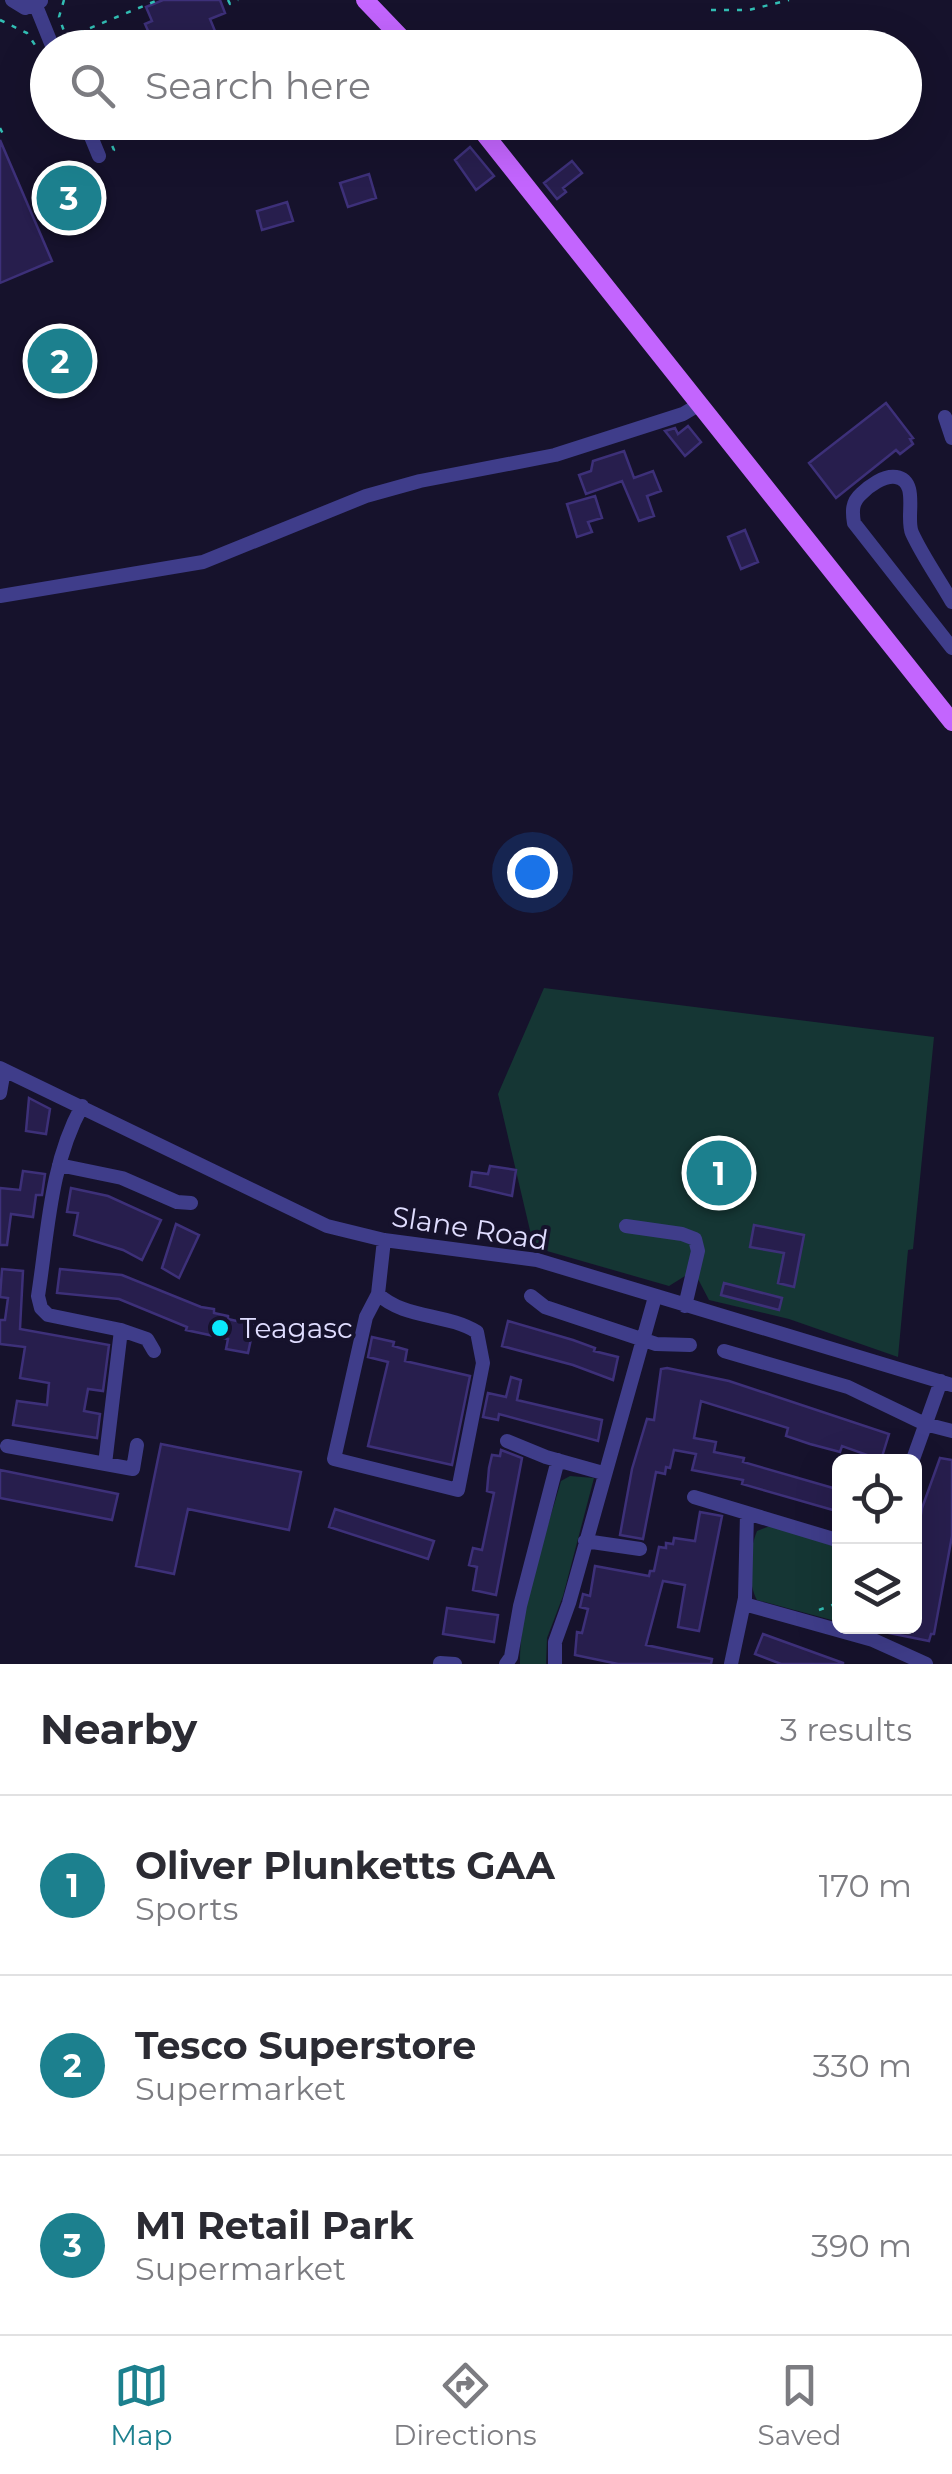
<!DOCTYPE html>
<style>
body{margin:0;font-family:Montserrat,sans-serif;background:#f2f2f3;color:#2b2b33}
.controls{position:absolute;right:30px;bottom:30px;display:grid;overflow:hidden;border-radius:15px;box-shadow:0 10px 40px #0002}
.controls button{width:90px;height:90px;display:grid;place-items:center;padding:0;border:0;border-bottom:2px solid #e1e1e2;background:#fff;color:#2b2b33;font:50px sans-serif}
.you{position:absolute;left:532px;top:872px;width:35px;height:35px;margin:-25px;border:8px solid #fff;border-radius:50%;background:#1a73e8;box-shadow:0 0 0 15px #1a73e833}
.badge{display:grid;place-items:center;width:65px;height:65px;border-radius:50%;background:#1c808e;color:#fff;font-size:32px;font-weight:700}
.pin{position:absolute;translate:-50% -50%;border:5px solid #fff;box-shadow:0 2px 10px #0006}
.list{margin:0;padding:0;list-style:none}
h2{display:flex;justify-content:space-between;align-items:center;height:130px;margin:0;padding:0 40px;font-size:42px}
h2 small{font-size:32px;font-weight:400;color:#7c7c81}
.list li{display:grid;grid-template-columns:65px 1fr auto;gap:30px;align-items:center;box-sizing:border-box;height:180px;padding:0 40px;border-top:2px solid #e1e1e2}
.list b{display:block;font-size:38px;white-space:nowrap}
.list p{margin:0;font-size:32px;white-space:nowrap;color:#7c7c81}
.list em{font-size:32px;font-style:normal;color:#7c7c81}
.icon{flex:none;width:55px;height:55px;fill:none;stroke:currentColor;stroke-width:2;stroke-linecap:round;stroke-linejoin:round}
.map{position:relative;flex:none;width:952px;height:1664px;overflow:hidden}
.search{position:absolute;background:#fff;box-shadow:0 10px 40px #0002;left:30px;right:30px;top:30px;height:110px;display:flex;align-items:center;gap:25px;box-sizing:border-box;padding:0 35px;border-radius:55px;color:#7c7c81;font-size:38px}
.sheet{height:670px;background:#fff}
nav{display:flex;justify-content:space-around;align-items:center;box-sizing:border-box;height:140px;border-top:2px solid #e1e1e2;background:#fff;font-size:28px;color:#7c7c81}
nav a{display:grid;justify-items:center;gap:5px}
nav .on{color:#1c808e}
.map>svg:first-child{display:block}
</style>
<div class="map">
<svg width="952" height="1664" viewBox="0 0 952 1664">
<rect width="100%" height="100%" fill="#16122c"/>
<path fill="#153634" d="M 544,988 L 934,1037 L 913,1249 L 908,1250 L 898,1357 L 789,1319 L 709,1300 L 698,1279 L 685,1276 L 669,1286 L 540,1249 L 532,1239 L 498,1094 Z
M 570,1476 L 594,1478 L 563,1596 L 547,1638 L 546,1664 L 520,1664 C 520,1601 544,1541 561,1481 Z
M 770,1526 L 839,1547 L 839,1622 L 757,1600 C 747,1582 749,1550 757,1531 Z"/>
<path fill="#271e4d" stroke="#3d3079" stroke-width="2.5" d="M 163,0 L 220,0 L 225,13 L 210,19 L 222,48 L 164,48 L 160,39 L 153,42 L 145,24 L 152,21 L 146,7 Z
M 0,140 L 52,261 L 0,283 Z
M 470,147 L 494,176 L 476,190 L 455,160 Z
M 572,161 L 582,173 L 563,188 L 566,192 L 557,199 L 544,183 Z
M 369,174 L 376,198 L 348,207 L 340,183 Z
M 287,202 L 293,221 L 262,230 L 257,211 Z
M 886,403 L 913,438 L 910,439 L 913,444 L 900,454 L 896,450 L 836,498 L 809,463 Z
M 688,426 L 701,442 L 685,456 L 665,431 L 675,428 L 678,434 Z
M 624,451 L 634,478 L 653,471 L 661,491 L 647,496 L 654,516 L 639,521 L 622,481 L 586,494 L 579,475 L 591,471 L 593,461 Z
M 595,496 L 602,518 L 588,522 L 592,532 L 577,537 L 567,504 Z
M 745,530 L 758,562 L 741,569 L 728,537 Z
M 29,1098 L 50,1109 L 46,1134 L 26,1131 Z
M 490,1166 L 516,1170 L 512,1196 L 470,1186 L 472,1172 L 488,1174 Z
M 23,1171 L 45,1174 L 42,1195 L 36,1195 L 33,1217 L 11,1214 L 7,1245 L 0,1245 L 0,1188 L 20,1190 Z
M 71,1188 L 108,1196 L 161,1220 L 142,1260 L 123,1250 L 74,1235 L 78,1213 L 67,1212 Z
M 176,1224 L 199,1235 L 179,1278 L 162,1268 Z
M 754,1225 L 804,1235 L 794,1287 L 778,1283 L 784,1253 L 750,1247 Z
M 2,1269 L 23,1271 L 20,1329 L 109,1345 L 103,1391 L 88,1389 L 84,1411 L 100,1414 L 97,1438 L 13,1425 L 17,1401 L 47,1405 L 49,1383 L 20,1378 L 25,1347 L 0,1344 L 0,1320 L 5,1320 L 8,1298 L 0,1297 Z
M 60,1269 L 122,1275 L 201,1307 L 214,1309 L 214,1313 L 228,1316 L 228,1319 L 254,1325 L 248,1353 L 226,1349 L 228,1339 L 186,1330 L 187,1327 L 119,1299 L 57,1293 Z
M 724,1283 L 782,1298 L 779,1310 L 721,1295 Z
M 508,1321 L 573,1340 L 595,1348 L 594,1351 L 618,1357 L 613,1380 L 573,1365 L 502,1346 Z
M 372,1337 L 394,1342 L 393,1346 L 407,1350 L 405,1361 L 470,1376 L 452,1465 L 368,1446 L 388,1362 L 368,1357 Z
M 667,1368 L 729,1381 L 889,1434 L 881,1460 L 842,1446 L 840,1452 L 810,1444 L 786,1436 L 788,1428 L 701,1401 L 694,1438 L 716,1442 L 714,1452 L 744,1458 L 743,1462 L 840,1490 L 840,1512 L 742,1484 L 743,1480 L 692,1470 L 696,1454 L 674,1450 L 670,1468 L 666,1467 L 665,1474 L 656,1472 L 643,1539 L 620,1535 L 632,1469 L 647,1419 L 654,1420 L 661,1369 Z
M 511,1377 L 521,1380 L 517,1400 L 602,1420 L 598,1441 L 499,1414 L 498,1420 L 483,1417 L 488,1393 L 506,1397 Z
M 161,1444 L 301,1472 L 289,1530 L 188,1509 L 174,1574 L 136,1566 Z
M 501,1450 L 522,1458 L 496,1595 L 473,1590 L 477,1567 L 469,1565 L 473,1548 L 482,1550 L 494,1493 L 487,1491 L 489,1468 L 492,1455 L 500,1456 Z
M 940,1458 L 952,1460 L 952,1536 L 934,1634 L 931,1634 L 929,1641 L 884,1632 L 884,1626 L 914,1626 L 914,1558 L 922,1508 Z
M 0,1470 L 118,1494 L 112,1520 L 0,1498 Z
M 335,1509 L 434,1541 L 428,1559 L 329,1527 Z
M 700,1512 L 722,1516 L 699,1631 L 678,1627 L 685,1585 L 663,1581 L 646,1645 L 712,1659 L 711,1664 L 618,1664 L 575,1655 L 577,1632 L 582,1633 L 588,1609 L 580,1607 L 583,1594 L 590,1596 L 595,1566 L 649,1576 L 650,1571 L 654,1571 L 659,1547 L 666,1548 L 666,1543 L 673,1544 L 674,1538 L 695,1541 Z
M 447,1608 L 498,1615 L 494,1642 L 443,1634 Z
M 763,1634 L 843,1663 L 843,1664 L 781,1664 L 755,1654 Z"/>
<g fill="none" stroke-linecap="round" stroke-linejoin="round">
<path stroke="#32beb4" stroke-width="2.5" stroke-dasharray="5 8" stroke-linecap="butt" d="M 64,0 L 59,17 L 70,48
M 228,0 L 230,4 L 238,0
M 711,10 L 749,10 L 789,0
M 0,20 L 27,33 L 37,48
M 66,38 L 158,0
M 102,122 L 114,150 L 110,152
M 0,128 L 3,134
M 819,1610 L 840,1602"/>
<path stroke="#3f3d8a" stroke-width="14" d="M 12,0 L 25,8 L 41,1
M 36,6 L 53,48
M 85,122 L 99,156
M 945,417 L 952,438
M 0,596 L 203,562 L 366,496 L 420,481 L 555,455 L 683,414 L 700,404
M 952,602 C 939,579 923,557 912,533 C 905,518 920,481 896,477 C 884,475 869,486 861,494 C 852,502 852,511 854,523 L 952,648
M 0,1068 L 327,1226 L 384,1240 L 537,1260 L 952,1385
M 0,1093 L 4,1070
M 82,1106 C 50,1164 48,1232 38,1296 L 41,1308 L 48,1315 L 121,1330 L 147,1339 L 154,1351
M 59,1165 L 122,1178 L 177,1202 L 191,1203
M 626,1226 L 682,1234 L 695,1239 L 698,1251 L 685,1306
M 378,1294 C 404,1319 447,1313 477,1332 L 483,1363 L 458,1490 L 334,1459 L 366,1317 L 378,1294 L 384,1240
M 531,1296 L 545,1307 L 656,1344 L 690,1345
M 724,1351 L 848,1387 L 925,1424 L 952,1431
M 507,1441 L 546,1457 L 603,1473
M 7,1446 L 133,1469 L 137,1445
M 912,1462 L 941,1381
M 105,1464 L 121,1330
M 694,1497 L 840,1541
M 585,1541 L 640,1549
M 744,1604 L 873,1640 L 926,1664
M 440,1663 L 455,1664
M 506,1664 L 511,1657 L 520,1606 L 558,1460
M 555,1664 L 555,1642 L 569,1603 L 655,1297
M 731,1664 L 745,1598 L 747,1513"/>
<path stroke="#c365fe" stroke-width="18" d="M 365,0 L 411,48
M 475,122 L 952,722"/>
</g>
<circle fill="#0ae8fd" stroke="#16122c" stroke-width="4" cx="220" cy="1328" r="10"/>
<g text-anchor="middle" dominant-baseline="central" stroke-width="8" stroke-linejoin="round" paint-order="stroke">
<g font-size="28" fill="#e0ddff" stroke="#16122c">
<text transform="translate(470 1228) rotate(9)">Slane Road</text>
</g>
<g font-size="28" fill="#e0ddff" stroke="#16122c" text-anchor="start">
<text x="240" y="1328">Teagasc</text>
</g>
</g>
</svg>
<div class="controls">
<button><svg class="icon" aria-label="locate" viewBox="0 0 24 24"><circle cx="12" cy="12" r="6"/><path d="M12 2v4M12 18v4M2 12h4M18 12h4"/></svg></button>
<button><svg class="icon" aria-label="layers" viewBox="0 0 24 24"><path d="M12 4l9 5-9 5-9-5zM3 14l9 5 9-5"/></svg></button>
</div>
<div class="you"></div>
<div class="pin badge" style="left:719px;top:1173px">1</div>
<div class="pin badge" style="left:60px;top:361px">2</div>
<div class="pin badge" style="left:69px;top:198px">3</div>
<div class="search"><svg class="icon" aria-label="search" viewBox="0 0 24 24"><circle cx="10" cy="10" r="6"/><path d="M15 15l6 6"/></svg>Search here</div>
</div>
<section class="sheet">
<h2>Nearby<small>3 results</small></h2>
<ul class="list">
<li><span class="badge">1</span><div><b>Oliver Plunketts GAA</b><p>Sports</p></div><em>170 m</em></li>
<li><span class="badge">2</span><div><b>Tesco Superstore</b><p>Supermarket</p></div><em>330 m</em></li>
<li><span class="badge">3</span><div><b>M1 Retail Park</b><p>Supermarket</p></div><em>390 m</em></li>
</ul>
</section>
<nav>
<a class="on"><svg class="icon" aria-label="map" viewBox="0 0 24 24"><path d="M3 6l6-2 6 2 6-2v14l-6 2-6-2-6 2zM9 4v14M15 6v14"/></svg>Map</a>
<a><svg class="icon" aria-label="directions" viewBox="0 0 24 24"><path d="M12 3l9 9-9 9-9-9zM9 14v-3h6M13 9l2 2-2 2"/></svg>Directions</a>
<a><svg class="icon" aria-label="saved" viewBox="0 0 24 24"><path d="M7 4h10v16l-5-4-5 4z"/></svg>Saved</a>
</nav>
